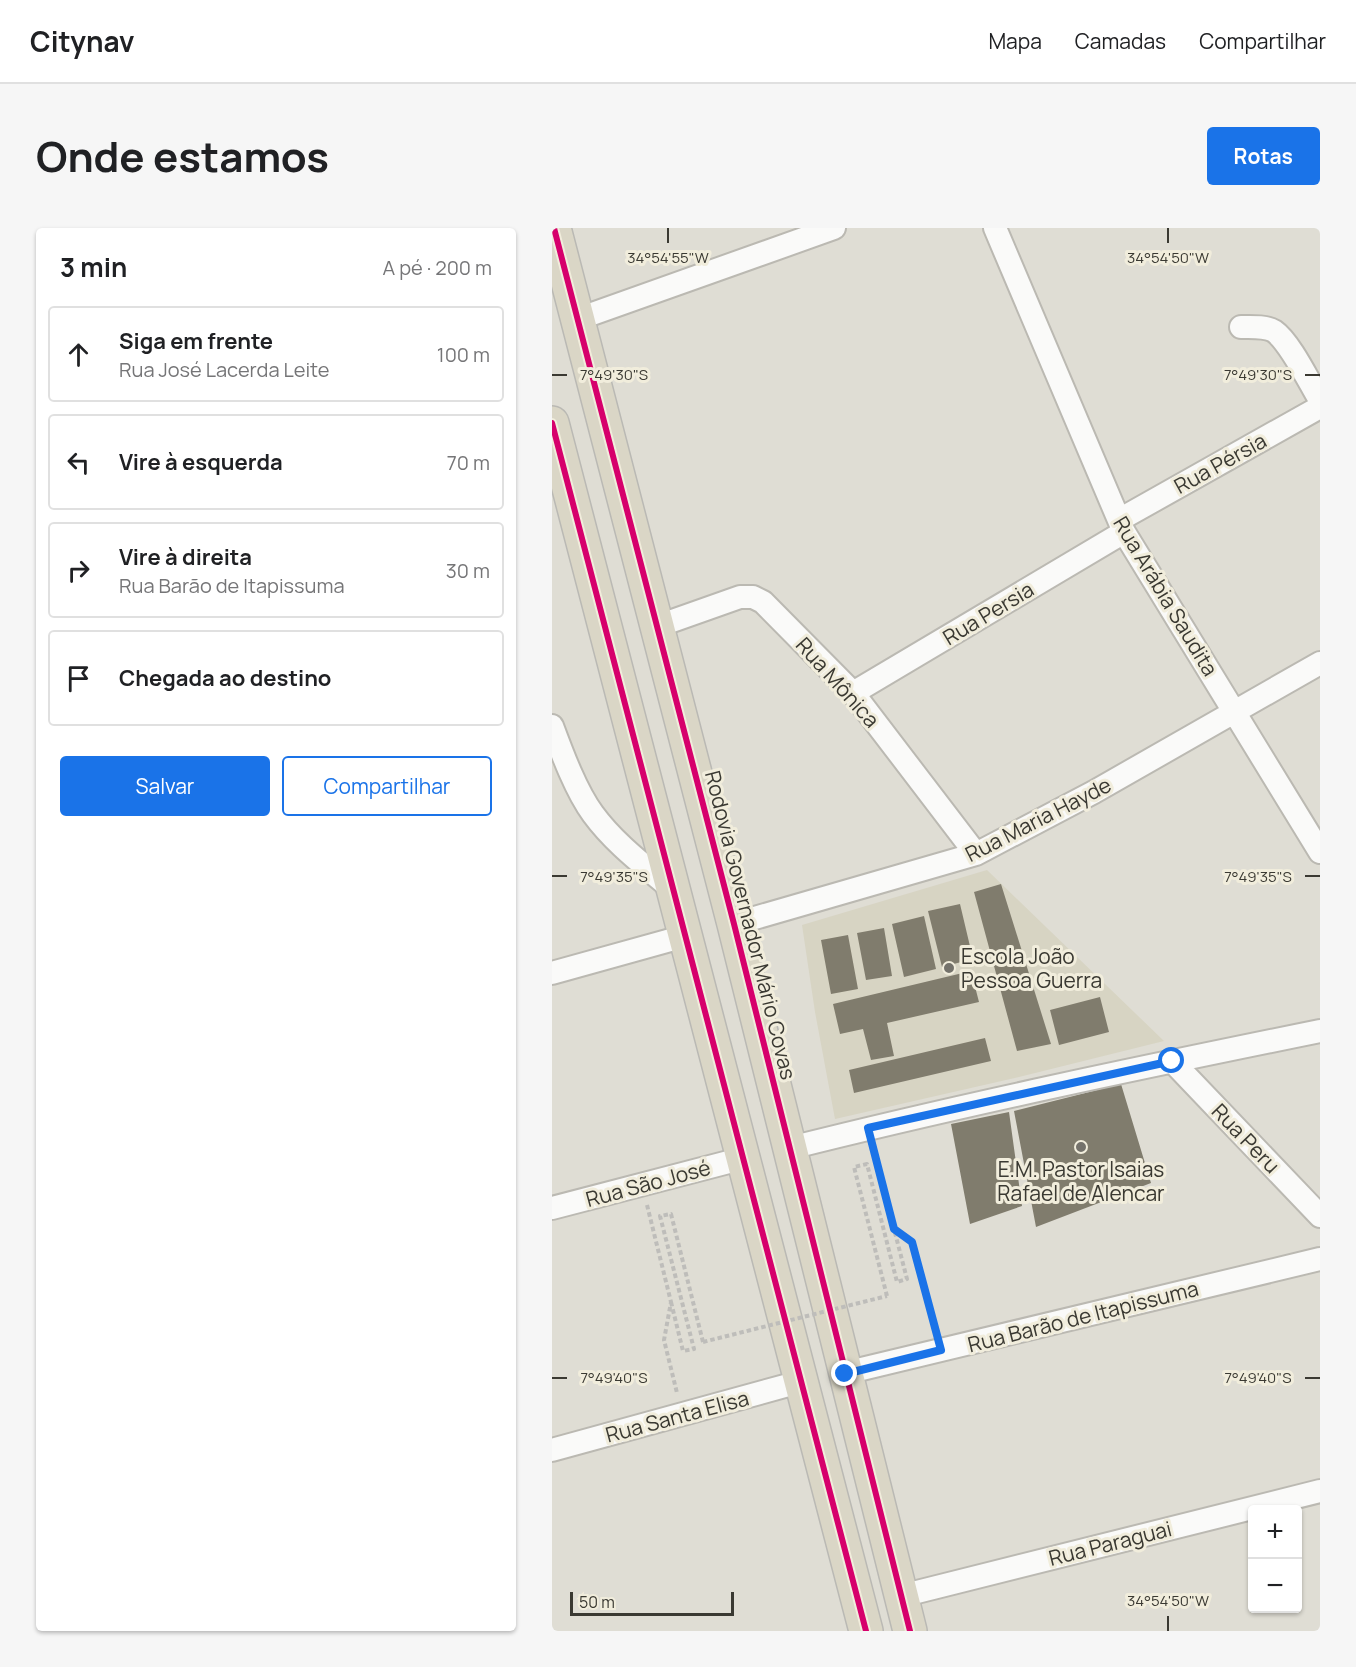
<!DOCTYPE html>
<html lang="pt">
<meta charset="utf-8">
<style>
body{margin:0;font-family:Manrope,sans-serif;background:#f6f6f6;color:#202124}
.controls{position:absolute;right:18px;bottom:18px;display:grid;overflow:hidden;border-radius:6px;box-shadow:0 2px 4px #0004}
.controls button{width:54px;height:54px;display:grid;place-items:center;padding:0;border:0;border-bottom:2px solid #e0e0e0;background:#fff;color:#202124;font:30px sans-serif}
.scale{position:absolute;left:18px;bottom:15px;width:164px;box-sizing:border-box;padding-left:6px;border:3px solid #3a3932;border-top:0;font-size:16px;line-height:21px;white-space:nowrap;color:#3a3932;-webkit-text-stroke:4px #f1eddc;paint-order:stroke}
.stop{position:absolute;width:18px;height:18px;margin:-14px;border:4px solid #1a73e8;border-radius:50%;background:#fff}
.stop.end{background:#1a73e8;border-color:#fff;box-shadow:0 2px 6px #0008}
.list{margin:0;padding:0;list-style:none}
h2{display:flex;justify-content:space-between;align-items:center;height:78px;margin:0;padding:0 24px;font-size:26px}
h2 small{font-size:20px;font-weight:400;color:#757577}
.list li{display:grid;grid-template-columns:39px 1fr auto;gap:18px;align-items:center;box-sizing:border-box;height:96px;margin:0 12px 12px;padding:0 12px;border:2px solid #e0e0e0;border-radius:6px}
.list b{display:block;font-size:22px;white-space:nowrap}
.list p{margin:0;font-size:20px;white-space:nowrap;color:#757577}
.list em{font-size:20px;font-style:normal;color:#757577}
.actions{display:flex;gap:12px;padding:18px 24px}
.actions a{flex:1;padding:14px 0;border:2px solid #1a73e8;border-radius:6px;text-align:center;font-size:21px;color:#1a73e8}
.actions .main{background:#1a73e8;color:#fff}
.icon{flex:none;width:33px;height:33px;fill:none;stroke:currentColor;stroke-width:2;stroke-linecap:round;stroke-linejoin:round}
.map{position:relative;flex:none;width:768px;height:1403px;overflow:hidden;border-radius:6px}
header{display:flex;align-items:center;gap:36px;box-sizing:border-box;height:84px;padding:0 30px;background:#fff;border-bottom:2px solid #e0e0e0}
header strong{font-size:28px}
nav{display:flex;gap:33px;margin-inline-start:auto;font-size:21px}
.intro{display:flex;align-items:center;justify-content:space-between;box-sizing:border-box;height:144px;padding:0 36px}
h1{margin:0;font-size:42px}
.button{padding:15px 27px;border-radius:6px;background:#1a73e8;color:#fff;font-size:21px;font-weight:700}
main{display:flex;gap:36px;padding:0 36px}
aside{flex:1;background:#fff;border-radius:6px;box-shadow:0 2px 4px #0004}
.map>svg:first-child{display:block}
</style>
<header>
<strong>Citynav</strong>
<nav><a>Mapa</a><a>Camadas</a><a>Compartilhar</a></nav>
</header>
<div class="intro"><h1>Onde estamos</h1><a class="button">Rotas</a></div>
<main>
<aside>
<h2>3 min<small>A pé · 200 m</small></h2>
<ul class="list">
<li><svg class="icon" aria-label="ahead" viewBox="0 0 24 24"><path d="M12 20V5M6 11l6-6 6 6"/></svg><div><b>Siga em frente</b><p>Rua José Lacerda Leite</p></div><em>100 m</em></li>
<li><svg class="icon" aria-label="left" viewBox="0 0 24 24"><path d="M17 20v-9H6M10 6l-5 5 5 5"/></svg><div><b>Vire à esquerda</b></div><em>70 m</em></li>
<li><svg class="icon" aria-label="right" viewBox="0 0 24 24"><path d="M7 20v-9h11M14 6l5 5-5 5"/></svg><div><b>Vire à direita</b><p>Rua Barão de Itapissuma</p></div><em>30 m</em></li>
<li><svg class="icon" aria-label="arrive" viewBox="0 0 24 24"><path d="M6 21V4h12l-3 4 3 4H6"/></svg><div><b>Chegada ao destino</b></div></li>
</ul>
<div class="actions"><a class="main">Salvar</a><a>Compartilhar</a></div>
</aside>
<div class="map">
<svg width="768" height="1403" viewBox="0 0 768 1403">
<rect width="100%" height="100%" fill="#dfddd4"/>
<path fill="#d7d4c3" d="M 435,642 L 612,813 L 467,849 L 283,891 L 263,784 L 250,697 Z"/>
<path fill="#807c6d" d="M 449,656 L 499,816 L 465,823 L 422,664 Z
M 408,676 L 421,731 L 390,739 L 376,683 Z
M 372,688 L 384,741 L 352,749 L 340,696 Z
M 332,700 L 340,748 L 314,752 L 305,705 Z
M 296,707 L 306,761 L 279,766 L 269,712 Z
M 419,743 L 427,774 L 335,795 L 342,828 L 319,832 L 311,801 L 288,806 L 281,776 Z
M 548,769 L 557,804 L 507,817 L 498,782 Z
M 433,810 L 439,833 L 302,865 L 297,842 Z
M 569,856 L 599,955 L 484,999 L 462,883 Z
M 457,884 L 470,978 L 418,996 L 399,896 Z"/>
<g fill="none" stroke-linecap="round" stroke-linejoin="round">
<defs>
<path id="minor" d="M 443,0 L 572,304 L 768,624
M 26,91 L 282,0
M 689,99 C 699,99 713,98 722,103 C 738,114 757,154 768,172
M 567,292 L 768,179
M 106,398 L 188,369 L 201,369 L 211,374 L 301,465 L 424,626
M 301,465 L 572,304
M 0,498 C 10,525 24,563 41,586 C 63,616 93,638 121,662
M 182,696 L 424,626 L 542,564 L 768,435
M 0,745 L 133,708
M 620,833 L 768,988
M 238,920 C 413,876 591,839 768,803
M 0,980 L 192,930
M 293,1145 L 768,1031
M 0,1222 L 251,1153
M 349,1368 L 768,1263"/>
<path id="highway" d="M 2,0 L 182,696 L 358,1403
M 0,195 L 314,1403"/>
</defs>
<use href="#minor" stroke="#bbb9b2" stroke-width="26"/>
<use href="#highway" stroke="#bab9b4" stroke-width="36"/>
<path stroke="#bebdba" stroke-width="4" stroke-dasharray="4.5 3" stroke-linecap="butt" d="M 321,919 L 342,1001 L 360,1014 L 384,1101
M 95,977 L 119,1074 L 112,1112 L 125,1165
M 335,1068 L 302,939 L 315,936 L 345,1054 L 355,1051 L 342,1001
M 119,1074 L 131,1123 L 142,1121 L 108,988 L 119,986 L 151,1114"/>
<use href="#minor" stroke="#fafaf9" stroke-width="22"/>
<use href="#highway" stroke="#dad6c6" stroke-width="33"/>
<path stroke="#bebdba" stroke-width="4" stroke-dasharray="4.5 3" stroke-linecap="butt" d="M 151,1114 L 335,1068"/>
<defs>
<path id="cycleway" d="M 2,0 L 182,696 L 358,1403
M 0,195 L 314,1403"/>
</defs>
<use href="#cycleway" stroke="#f1eddc" stroke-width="10"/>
<use href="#cycleway" stroke="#d6006c" stroke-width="6"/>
</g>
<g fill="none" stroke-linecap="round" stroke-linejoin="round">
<path stroke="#1a73e8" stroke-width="8" d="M 293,1146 L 389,1122 L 360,1014 L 342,1001 L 316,900 L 620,833"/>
</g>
<path fill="none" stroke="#3a3932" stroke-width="2" d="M 116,0 L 116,15M 616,0 L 616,15M 0,147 L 15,147M 753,147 L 768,147M 0,648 L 15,648M 753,648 L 768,648M 0,1150 L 15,1150M 753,1150 L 768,1150M 616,1388 L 616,1403"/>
<g fill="#74726b" stroke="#f1eddc" stroke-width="2">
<circle cx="397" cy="740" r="6"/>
<circle cx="529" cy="919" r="6"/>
</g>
<g text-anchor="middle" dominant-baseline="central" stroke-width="6" stroke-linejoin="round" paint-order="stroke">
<g font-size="21" fill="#3a3932" stroke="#f1eddc">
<text transform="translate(668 235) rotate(-29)">Rua Pérsia</text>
<text transform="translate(614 368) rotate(59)">Rua Arábia Saudita</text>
<text transform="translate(436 385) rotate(-31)">Rua Persia</text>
<text transform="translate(286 454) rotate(48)">Rua Mônica</text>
<text transform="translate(486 591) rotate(-27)">Rua Maria Hayde</text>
<text transform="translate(199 697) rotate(76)">Rodovia Governador Mário Covas</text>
<text transform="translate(694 910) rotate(46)">Rua Peru</text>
<text transform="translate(96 955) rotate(-15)">Rua São José</text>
<text transform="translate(531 1088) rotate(-14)">Rua Barão de Itapissuma</text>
<text transform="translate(125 1188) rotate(-15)">Rua Santa Elisa</text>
<text transform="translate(558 1315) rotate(-14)">Rua Paraguai</text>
</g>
<g font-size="21" fill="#3a3932" stroke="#f1eddc" text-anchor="start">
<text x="409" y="728">Escola João<tspan x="409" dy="24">Pessoa Guerra</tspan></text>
<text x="529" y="941" text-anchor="middle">E.M. Pastor Isaias<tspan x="529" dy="24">Rafael de Alencar</tspan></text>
</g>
</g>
<g font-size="15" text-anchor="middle" fill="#3a3932" stroke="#f1eddc" stroke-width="6" stroke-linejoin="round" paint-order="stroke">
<text x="116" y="35">34°54'55"W</text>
<text x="616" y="35">34°54'50"W</text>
<text x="62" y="152">7°49'30"S</text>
<text x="706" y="152">7°49'30"S</text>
<text x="62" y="654">7°49'35"S</text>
<text x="706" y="654">7°49'35"S</text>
<text x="62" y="1155">7°49'40"S</text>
<text x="706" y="1155">7°49'40"S</text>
<text x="616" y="1378">34°54'50"W</text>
</g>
</svg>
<div class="controls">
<button>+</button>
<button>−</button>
</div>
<div class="scale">50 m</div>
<div class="stop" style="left:620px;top:833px"></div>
<div class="stop end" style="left:293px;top:1146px"></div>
</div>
</main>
